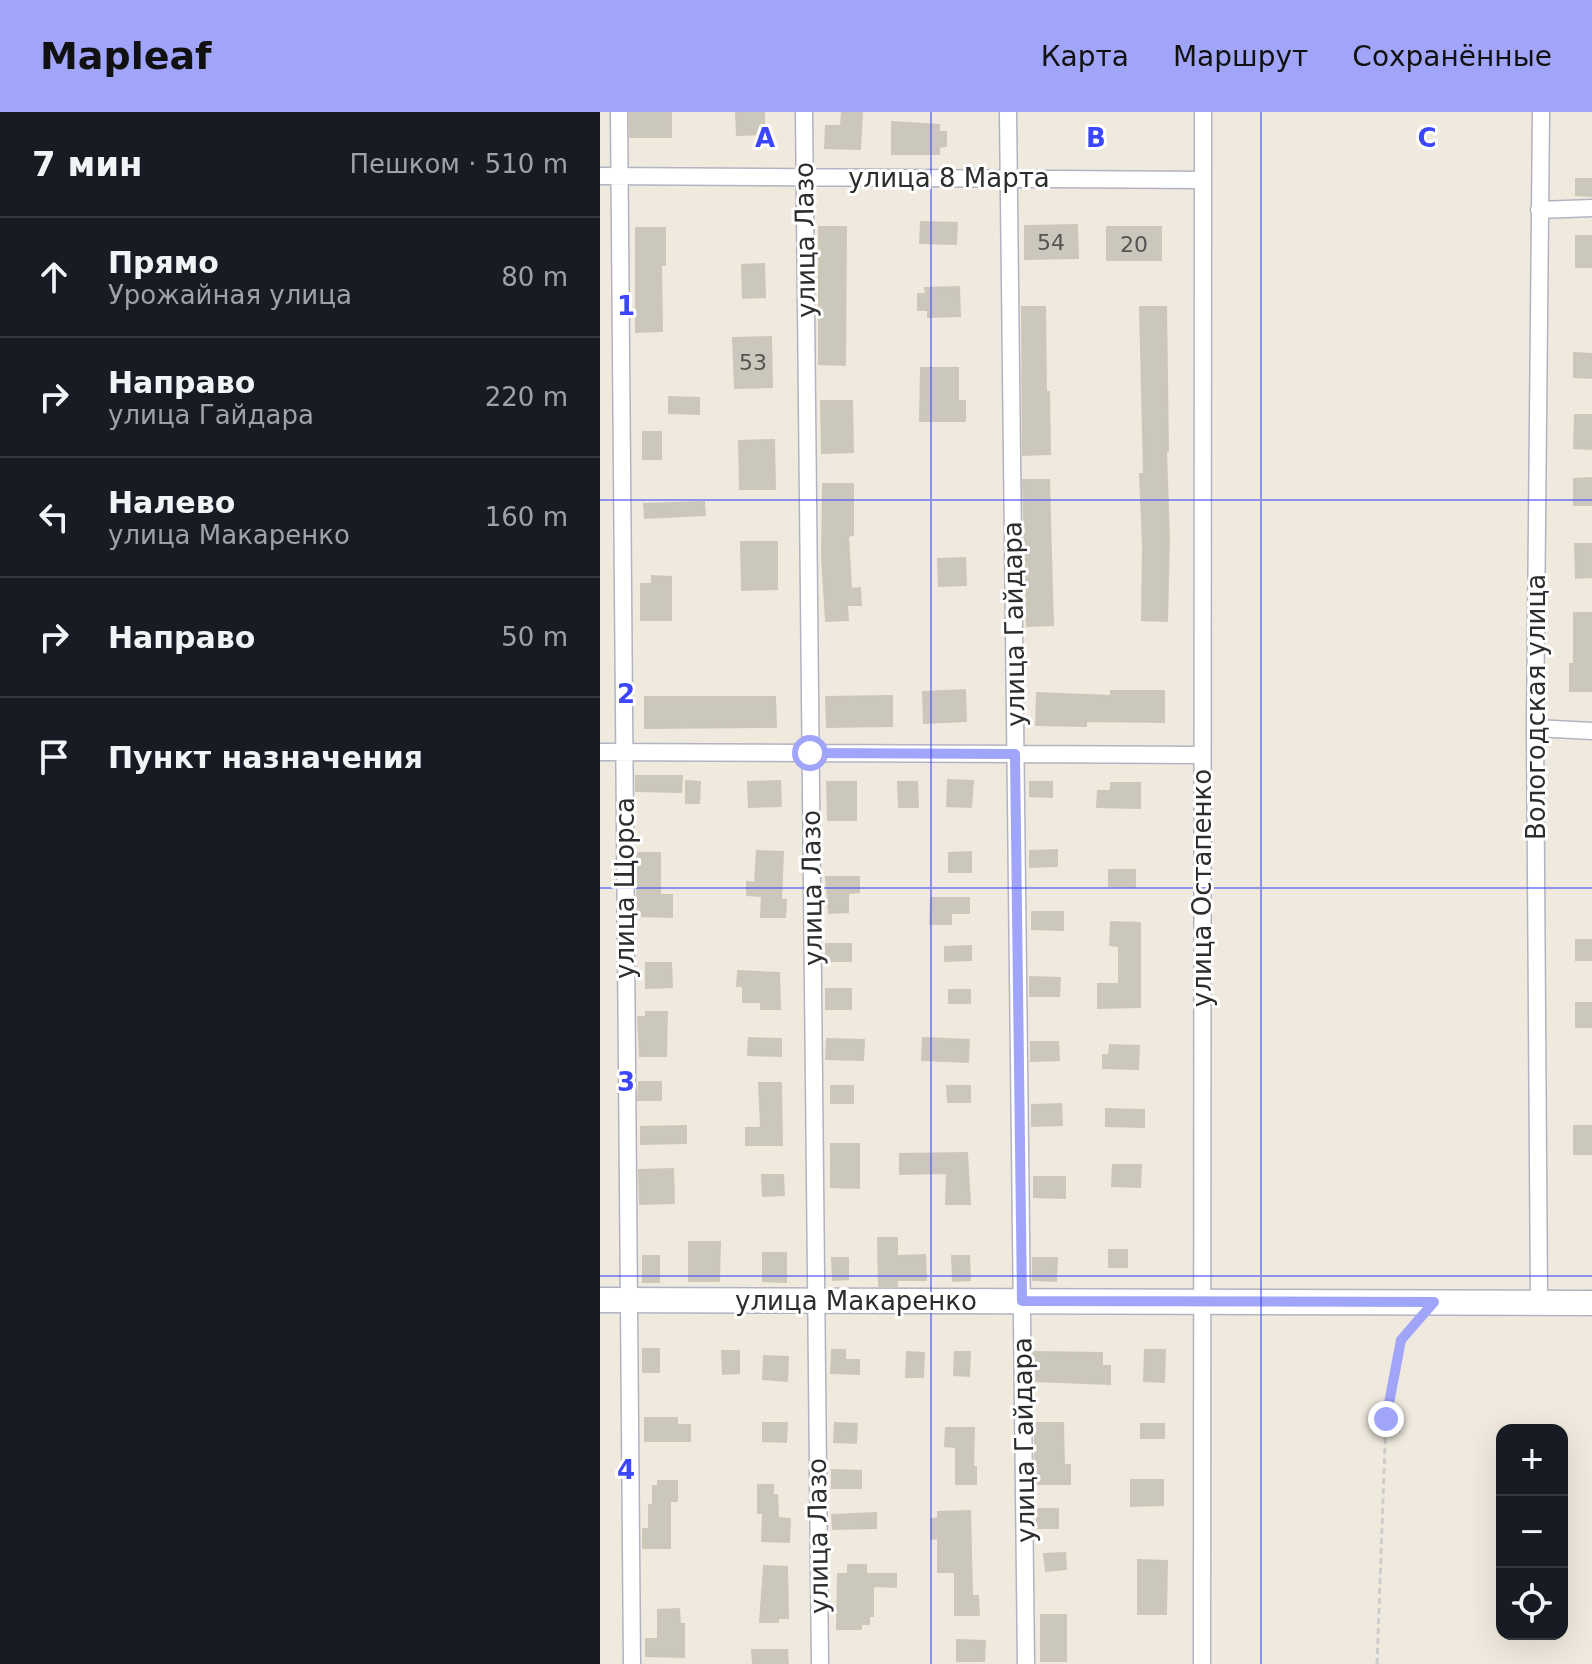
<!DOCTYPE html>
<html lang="ru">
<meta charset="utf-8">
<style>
body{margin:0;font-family:"DejaVu Sans",sans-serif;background:#242831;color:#f1f3f6}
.controls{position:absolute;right:24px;bottom:24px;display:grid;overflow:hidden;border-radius:16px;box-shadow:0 8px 32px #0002}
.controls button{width:72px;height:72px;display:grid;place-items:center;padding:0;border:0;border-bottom:2px solid #363941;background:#171b24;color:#f1f3f6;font:40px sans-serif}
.stop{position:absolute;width:24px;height:24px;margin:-18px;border:6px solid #a0a5fa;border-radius:50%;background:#fff}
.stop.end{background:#a0a5fa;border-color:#fff;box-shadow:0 2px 8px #0008}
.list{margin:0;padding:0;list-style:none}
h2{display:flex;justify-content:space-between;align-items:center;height:104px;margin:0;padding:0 32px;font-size:34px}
h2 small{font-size:26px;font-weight:400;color:#9ea1a6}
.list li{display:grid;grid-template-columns:52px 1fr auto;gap:24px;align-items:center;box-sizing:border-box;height:120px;padding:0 32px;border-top:2px solid #363941}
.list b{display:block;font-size:30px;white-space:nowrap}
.list p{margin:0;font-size:26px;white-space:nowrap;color:#9ea1a6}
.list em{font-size:26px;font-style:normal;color:#9ea1a6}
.icon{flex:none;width:44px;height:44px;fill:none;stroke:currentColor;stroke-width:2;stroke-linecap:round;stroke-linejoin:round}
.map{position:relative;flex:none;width:992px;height:1552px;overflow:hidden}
header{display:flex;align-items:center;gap:48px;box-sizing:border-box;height:112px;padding:0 40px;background:#a0a5fa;color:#111}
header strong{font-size:38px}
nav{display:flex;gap:44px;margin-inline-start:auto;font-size:28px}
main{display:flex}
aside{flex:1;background:#171b24}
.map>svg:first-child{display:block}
</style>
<header>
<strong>Mapleaf</strong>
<nav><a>Карта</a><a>Маршрут</a><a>Сохранённые</a></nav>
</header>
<main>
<aside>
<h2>7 мин<small>Пешком · 510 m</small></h2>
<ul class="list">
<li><svg class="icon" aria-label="ahead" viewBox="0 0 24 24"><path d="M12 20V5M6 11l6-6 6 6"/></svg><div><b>Прямо</b><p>Урожайная улица</p></div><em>80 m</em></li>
<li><svg class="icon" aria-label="right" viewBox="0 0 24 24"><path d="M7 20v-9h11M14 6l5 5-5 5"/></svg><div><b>Направо</b><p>улица Гайдара</p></div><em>220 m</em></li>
<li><svg class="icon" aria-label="left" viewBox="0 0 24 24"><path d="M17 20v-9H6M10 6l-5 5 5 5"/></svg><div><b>Налево</b><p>улица Макаренко</p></div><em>160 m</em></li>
<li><svg class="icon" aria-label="right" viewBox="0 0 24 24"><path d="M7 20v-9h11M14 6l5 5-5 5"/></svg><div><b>Направо</b></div><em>50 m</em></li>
<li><svg class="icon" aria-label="arrive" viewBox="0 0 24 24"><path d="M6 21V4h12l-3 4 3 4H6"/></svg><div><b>Пункт назначения</b></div></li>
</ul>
</aside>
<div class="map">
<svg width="992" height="1552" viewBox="0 0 992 1552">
<rect width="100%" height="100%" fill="#f0eade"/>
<path fill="#cbc7bd" stroke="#ccc7b7" stroke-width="2" d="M 30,0 L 71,0 L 71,25 L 30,25 Z
M 136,0 L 164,0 L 164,22 L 137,23 Z
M 242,0 L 262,0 L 260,37 L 225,36 L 226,14 L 241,14 Z
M 292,10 L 339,13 L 339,20 L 346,20 L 346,34 L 339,35 L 339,42 L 292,42 Z
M 976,67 L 992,67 L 992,84 L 976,83 Z
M 321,110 L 357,111 L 356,132 L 320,131 Z
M 477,113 L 478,146 L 425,147 L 425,114 Z
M 219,115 L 246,115 L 245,253 L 219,252 Z
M 507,115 L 561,115 L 561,148 L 507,148 Z
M 36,116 L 65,116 L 65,153 L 61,153 L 62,219 L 36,220 Z
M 976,124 L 992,124 L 992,155 L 976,155 Z
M 164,152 L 165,185 L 143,186 L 142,153 Z
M 359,175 L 360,204 L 328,205 L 328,198 L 318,198 L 318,182 L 326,182 L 325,176 Z
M 422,195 L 445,195 L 446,280 L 449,280 L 450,342 L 423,343 Z
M 540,195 L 566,195 L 568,339 L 566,339 L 569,425 L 567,509 L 542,508 L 543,432 L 540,362 L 544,362 Z
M 171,225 L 172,275 L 135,276 L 133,226 Z
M 974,241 L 992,242 L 992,266 L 974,265 Z
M 321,256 L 358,256 L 358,289 L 365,289 L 365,309 L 320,309 Z
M 69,285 L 99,286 L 99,302 L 69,301 Z
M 221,289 L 252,289 L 253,340 L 222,341 Z
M 975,303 L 992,303 L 992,337 L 974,336 Z
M 43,320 L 61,320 L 61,347 L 43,347 Z
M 174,328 L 175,377 L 140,377 L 139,329 Z
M 992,366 L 992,393 L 974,393 L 974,367 Z
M 423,368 L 449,368 L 453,513 L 427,514 Z
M 223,372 L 253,372 L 253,423 L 248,424 L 251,477 L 260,476 L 261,493 L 247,493 L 248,508 L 226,509 L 222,445 Z
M 104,390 L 105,403 L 45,406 L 44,392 Z
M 141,430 L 177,430 L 177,477 L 142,478 Z
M 975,432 L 992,432 L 992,465 L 976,466 Z
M 365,446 L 366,473 L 339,474 L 338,447 Z
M 52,464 L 71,465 L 71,508 L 41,508 L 41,472 L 52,472 Z
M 974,501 L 992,501 L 992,579 L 970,579 L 970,552 L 974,552 Z
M 365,578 L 366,609 L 324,611 L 323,580 Z
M 511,579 L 564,579 L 564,610 L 486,609 L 486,614 L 436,613 L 437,581 L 511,584 Z
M 292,584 L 292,614 L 227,615 L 226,585 Z
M 45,585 L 175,585 L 176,615 L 45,616 Z
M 36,664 L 82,664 L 81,680 L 36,679 Z
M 348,668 L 373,669 L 371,695 L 347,694 Z
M 86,669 L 100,670 L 99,691 L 86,691 Z
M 180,669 L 181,694 L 149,695 L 148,670 Z
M 227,670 L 256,670 L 256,708 L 228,708 Z
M 298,670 L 317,670 L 318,695 L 299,695 Z
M 430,670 L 452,670 L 452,685 L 430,684 Z
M 511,671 L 540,671 L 540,696 L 497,695 L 498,679 L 511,679 Z
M 457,738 L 457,754 L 430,755 L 430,739 Z
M 157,739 L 183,740 L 181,788 L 186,788 L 185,805 L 161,805 L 162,784 L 147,783 L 147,770 L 155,771 Z
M 371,740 L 371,760 L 349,760 L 349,741 Z
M 37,741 L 60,741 L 60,783 L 72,783 L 72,805 L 37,804 Z
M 509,758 L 535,758 L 535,775 L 509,774 Z
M 226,765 L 259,765 L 259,780 L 248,781 L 248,800 L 229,801 Z
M 331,786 L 369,786 L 369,801 L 351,801 L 351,812 L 330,812 Z
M 432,800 L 463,800 L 463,818 L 432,817 Z
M 511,810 L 540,811 L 540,895 L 498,896 L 498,872 L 519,872 L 519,834 L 510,833 Z
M 976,828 L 992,828 L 992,848 L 976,848 Z
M 226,832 L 251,832 L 251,849 L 226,849 Z
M 371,834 L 371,848 L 345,849 L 345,835 Z
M 46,851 L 71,851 L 72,875 L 46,876 Z
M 138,859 L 179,861 L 180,897 L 161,897 L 161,890 L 143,890 L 143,874 L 137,874 Z
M 430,865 L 460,866 L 459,884 L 430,884 Z
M 226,877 L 251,877 L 251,897 L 226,897 Z
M 349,878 L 370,878 L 370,891 L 349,891 Z
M 976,891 L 992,891 L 992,915 L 976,915 Z
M 46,900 L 67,900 L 66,944 L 40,944 L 38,905 L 46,905 Z
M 149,926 L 181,927 L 181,944 L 148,943 Z
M 323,926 L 369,928 L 368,950 L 322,948 Z
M 227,927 L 264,928 L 263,948 L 226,947 Z
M 431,930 L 458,930 L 459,948 L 431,949 Z
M 510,933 L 539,934 L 538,957 L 503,956 L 503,943 L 509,943 Z
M 39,970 L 61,970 L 61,988 L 38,988 Z
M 159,971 L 181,971 L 182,1033 L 146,1033 L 146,1016 L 161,1016 Z
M 231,974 L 253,974 L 253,991 L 231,991 Z
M 347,974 L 370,974 L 370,990 L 348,990 Z
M 461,992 L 462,1013 L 432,1014 L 432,993 Z
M 506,997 L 544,998 L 544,1015 L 506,1014 Z
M 86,1014 L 86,1031 L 41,1032 L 41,1015 Z
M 974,1014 L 992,1014 L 992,1042 L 974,1042 Z
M 231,1032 L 259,1032 L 259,1076 L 231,1075 Z
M 367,1041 L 370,1092 L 346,1092 L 347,1061 L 300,1062 L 300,1042 Z
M 513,1053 L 541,1053 L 540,1075 L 512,1074 Z
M 73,1057 L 74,1091 L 40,1092 L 39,1058 Z
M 162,1063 L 183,1063 L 184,1083 L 163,1084 Z
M 434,1065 L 465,1065 L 465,1086 L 434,1085 Z
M 278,1126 L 297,1126 L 297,1144 L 325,1143 L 326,1168 L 297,1168 L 297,1174 L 279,1174 Z
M 89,1130 L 120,1130 L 119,1169 L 89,1169 Z
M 509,1138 L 527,1138 L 527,1155 L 509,1155 Z
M 163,1141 L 186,1141 L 186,1170 L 163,1169 Z
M 43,1144 L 59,1144 L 59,1170 L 43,1170 Z
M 352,1144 L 369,1144 L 370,1168 L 353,1169 Z
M 232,1146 L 248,1146 L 248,1167 L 233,1168 Z
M 433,1146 L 457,1146 L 456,1169 L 433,1168 Z
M 43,1237 L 59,1237 L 59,1260 L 43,1260 Z
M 232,1238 L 245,1238 L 245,1248 L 259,1248 L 259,1262 L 231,1261 Z
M 545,1238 L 565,1238 L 564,1270 L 544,1269 Z
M 122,1239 L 139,1239 L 139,1261 L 123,1262 Z
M 307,1240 L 324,1241 L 323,1265 L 306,1265 Z
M 355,1240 L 370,1240 L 369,1264 L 354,1263 Z
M 433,1240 L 502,1241 L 502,1254 L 510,1254 L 510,1272 L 434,1269 Z
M 164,1244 L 188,1245 L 187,1269 L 163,1267 Z
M 45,1306 L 77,1306 L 77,1313 L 90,1313 L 90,1329 L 45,1329 Z
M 163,1311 L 187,1311 L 186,1330 L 163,1329 Z
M 235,1311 L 257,1312 L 256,1331 L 234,1330 Z
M 435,1311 L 463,1311 L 464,1353 L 470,1353 L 470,1372 L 435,1372 Z
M 541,1312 L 564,1312 L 564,1326 L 541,1326 Z
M 346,1316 L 374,1316 L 373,1355 L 376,1355 L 376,1372 L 356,1372 L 356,1335 L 345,1334 Z
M 232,1358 L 261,1359 L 261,1376 L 232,1376 Z
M 531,1368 L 563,1368 L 563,1393 L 531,1394 Z
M 58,1369 L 77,1369 L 77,1389 L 70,1389 L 70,1436 L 43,1436 L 43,1417 L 49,1417 L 49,1393 L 53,1393 L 53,1374 L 58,1374 Z
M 158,1373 L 173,1373 L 173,1383 L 177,1383 L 178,1406 L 190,1407 L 189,1430 L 162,1429 L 163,1401 L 158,1401 Z
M 437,1397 L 458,1397 L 458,1416 L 437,1416 Z
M 370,1399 L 372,1484 L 378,1484 L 379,1503 L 355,1503 L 355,1460 L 338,1460 L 338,1426 L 331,1427 L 331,1407 L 338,1406 L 338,1400 Z
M 276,1401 L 276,1416 L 233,1417 L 232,1403 Z
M 465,1441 L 466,1457 L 446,1459 L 444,1442 Z
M 538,1448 L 567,1449 L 566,1502 L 538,1502 Z
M 248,1453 L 266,1453 L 266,1462 L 296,1462 L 296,1475 L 273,1474 L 273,1504 L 269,1504 L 269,1512 L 261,1512 L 261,1517 L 237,1517 L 238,1462 L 248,1462 Z
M 164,1454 L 187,1455 L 188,1506 L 178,1506 L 178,1510 L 160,1510 Z
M 79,1497 L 80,1512 L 84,1512 L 84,1545 L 46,1544 L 46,1527 L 58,1527 L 58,1498 Z
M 441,1503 L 466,1503 L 466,1549 L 441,1549 Z
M 357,1528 L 385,1529 L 384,1549 L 357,1549 Z
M 152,1538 L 187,1538 L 188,1552 L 153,1552 Z"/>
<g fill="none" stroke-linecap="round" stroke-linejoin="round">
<defs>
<path id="street" d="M 19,0 L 32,1552
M 204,0 L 220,1552
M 408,0 L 426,1552
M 0,64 L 603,68
M 939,98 L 992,96
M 935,616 L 992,619
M 0,640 L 602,643
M 939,1191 L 935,616 L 941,0
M 602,1552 L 603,0"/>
<path id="secondary" d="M 0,1188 L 992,1191"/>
</defs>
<use href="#street" stroke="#b2b3c2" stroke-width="19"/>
<use href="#secondary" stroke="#b2b3c2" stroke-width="27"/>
<path stroke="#cdcdcd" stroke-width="3" stroke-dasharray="6 4" stroke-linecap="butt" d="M 777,1552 L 786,1307 L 801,1228 L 816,1211"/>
<use href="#street" stroke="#fff" stroke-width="16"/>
<use href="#secondary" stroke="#fff" stroke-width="24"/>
</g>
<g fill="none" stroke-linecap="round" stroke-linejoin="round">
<path stroke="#a0a5fa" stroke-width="10" d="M 210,641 L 415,642 L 422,1189 L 834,1190 L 801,1228 L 786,1307"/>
</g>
<path fill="none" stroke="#3c46ff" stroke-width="2" stroke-opacity="0.55" d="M 331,0 L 331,1552M 661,0 L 661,1552M 0,388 L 992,388M 0,776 L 992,776M 0,1164 L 992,1164"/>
<g text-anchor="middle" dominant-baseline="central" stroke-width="6" stroke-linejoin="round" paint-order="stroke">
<g font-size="22" fill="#545451">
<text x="451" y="130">54</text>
<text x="534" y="132">20</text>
<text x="153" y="250">53</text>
</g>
<g font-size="26" fill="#2d2d2d" stroke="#fff">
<text x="349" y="66">улица 8 Марта</text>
<text transform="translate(205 128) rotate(-91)">улица Лазо</text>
<text transform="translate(414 512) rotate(-91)">улица Гайдара</text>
<text transform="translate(936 595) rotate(-90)">Вологодская улица</text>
<text transform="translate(25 776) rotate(-90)">улица Щорса</text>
<text transform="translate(212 776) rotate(-91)">улица Лазо</text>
<text transform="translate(602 776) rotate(-90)">улица Остапенко</text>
<text x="256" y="1189">улица Макаренко</text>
<text transform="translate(424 1328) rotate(-91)">улица Гайдара</text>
<text transform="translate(218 1424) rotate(-91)">улица Лазо</text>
</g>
</g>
<g font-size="26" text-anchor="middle" font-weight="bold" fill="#3c46ff" stroke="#fff" stroke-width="6" stroke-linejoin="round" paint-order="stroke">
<text x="165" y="35">A</text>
<text x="496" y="35">B</text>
<text x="827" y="35">C</text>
<text x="26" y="203">1</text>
<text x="26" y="591">2</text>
<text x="26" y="979">3</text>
<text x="26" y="1367">4</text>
</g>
</svg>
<div class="controls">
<button>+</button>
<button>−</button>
<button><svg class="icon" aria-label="locate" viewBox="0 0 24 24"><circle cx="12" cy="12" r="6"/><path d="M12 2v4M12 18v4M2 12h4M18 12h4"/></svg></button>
</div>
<div class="stop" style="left:210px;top:641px"></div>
<div class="stop end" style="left:786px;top:1307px"></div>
</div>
</main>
